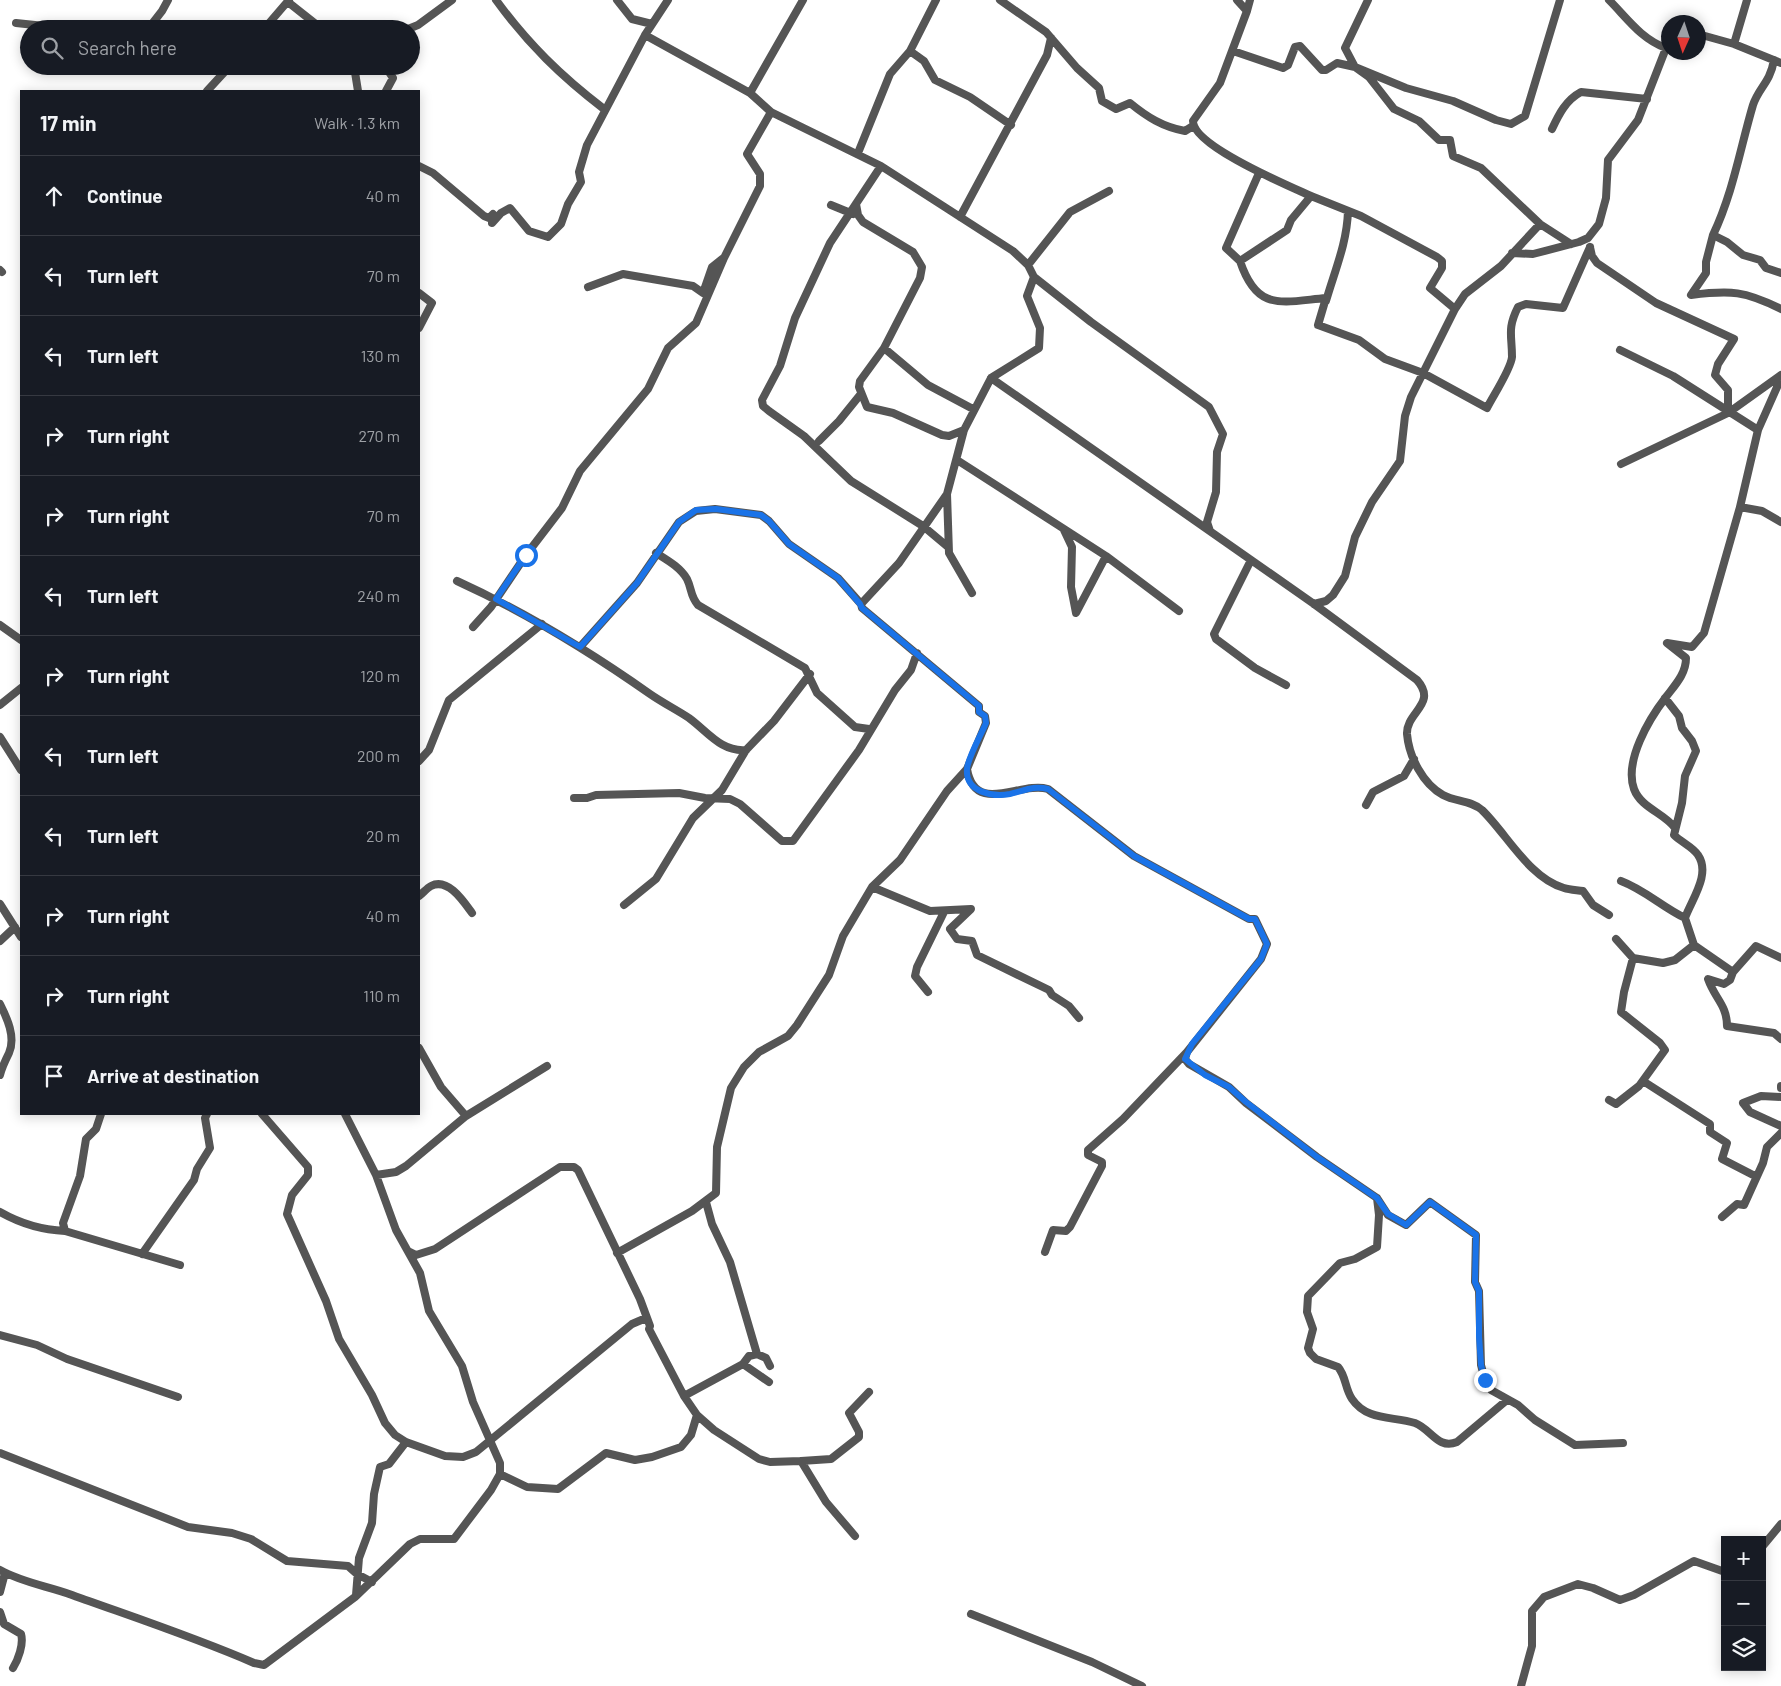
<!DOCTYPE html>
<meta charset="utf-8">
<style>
body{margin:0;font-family:Barlow,sans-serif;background:#20242c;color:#f1f3f6}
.controls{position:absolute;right:15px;bottom:15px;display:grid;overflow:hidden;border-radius:0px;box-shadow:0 2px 12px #0003}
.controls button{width:45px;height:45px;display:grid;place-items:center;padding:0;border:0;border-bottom:1px solid #363941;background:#171b24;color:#f1f3f6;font:25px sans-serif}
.compass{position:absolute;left:1661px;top:15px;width:45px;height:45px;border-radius:50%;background:#171b24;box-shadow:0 2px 12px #0003;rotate:183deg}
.stop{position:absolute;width:15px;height:15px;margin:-11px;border:4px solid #1a73e8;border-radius:50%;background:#fff}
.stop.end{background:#1a73e8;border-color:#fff;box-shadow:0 1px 5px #0008}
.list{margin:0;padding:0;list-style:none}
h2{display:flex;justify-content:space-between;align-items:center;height:65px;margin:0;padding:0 20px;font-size:21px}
h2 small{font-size:16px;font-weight:400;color:#9ea1a6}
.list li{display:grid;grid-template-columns:32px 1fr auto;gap:15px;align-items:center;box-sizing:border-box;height:80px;padding:0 20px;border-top:1px solid #363941}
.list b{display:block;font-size:19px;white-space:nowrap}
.list em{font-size:16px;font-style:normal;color:#9ea1a6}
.icon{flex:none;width:28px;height:28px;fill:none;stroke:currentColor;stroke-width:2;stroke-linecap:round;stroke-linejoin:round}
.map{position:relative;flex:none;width:1781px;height:1686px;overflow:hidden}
.search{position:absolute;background:#171b24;box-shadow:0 2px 12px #0003;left:20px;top:20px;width:400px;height:55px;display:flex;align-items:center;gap:12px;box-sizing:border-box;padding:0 18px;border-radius:28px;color:#9ea1a6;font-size:19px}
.panel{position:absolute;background:#171b24;box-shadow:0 2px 12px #0003;left:20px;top:90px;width:400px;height:1025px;border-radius:0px}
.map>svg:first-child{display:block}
</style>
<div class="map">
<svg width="1781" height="1686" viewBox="0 0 1781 1686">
<rect width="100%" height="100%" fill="#fff"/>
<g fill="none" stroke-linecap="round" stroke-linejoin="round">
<path stroke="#555" stroke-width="8" d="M 496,0 C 528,44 561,76 604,109
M 617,0 L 632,19 L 652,24
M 668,0 L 645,35 L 750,93 L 771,112 L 881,166 L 1013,251 L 1028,265 L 1034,277 L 1027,296 L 1040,328 L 1039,348 L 991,378 L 1314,604 L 1417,680 C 1438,704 1406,712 1407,734 C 1409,757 1423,784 1443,795 C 1456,802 1470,800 1482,810 C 1506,833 1530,879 1564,888 C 1570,890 1577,890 1583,891 L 1593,905 L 1609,915
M 1000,0 L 1046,32 L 1077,68 L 1099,88 L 1102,101 L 1116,109 L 1130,103 C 1147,117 1163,127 1185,131 L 1193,126
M 1237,0 L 1247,11 L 1220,83 L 1193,121 C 1193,146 1289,186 1311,196 L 1291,220 L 1287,230 L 1240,261 C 1257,312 1281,302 1326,298 L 1318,325 L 1359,340 L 1385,359 L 1423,373 L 1487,408 C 1493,396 1511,369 1512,357 C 1512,335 1507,329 1518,307 L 1526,304 L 1563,308 L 1590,247
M 1368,0 L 1345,48 L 1355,67 L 1406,88 L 1453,101 L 1496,120 L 1511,124 L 1525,116 L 1560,0
M 1609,0 C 1627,18 1641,39 1666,48
M 288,2 L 322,29
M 1247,11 L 1250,0
M 16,23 L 73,29
M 148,29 L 162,11 L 168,0
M 264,29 L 289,0
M 408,29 L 418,25 L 452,0
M 1698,34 L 1734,44 L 1781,63
M 1734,44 L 1747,0
M 910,51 L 924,61 L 935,80 L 970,97 L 1011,125
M 1233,51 L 1283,68 L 1288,65 L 1295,47 L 1300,46 L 1322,70 L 1326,70 L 1337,63 L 1355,67 L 1369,77 L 1394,109 L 1419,121 L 1439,140 L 1450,140 L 1453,156 L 1481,168 L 1540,224 L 1571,244
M 1774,60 C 1770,83 1759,87 1753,105 C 1740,149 1733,193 1713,235 L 1727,242 L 1743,255 L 1760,260 L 1766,268 L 1781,273
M 354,66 L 358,91
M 385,66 L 393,78 L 386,91
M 207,91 L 230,66
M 750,93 L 803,0
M 1552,129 C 1559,114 1566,100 1581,92 L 1647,99
M 858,153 L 890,74 L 910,51 L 936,0
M 419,166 L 433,173 L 484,216 L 489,218 L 493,214 L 492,223 L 501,213 L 510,208 L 529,231 L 548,237 L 561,224 L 568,204 L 581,182 L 579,172 L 587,145 L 645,35
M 881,166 L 830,243 L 795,318 L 780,366 L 762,400 L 763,406 L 769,411 L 804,436 L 851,481 L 923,526 L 948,547
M 1311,196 L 1361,216 L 1437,257 L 1442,261 L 1442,268 L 1430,288 L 1455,309
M 856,204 L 858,215 L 863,222 L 913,252 L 922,267 L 920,278 L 884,348 L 860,381 L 859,387 L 867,407 L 893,413 L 942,435 L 949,436 L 964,430
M 831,205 L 853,214
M 960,217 L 1047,55 L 1051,38
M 1713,235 L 1706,262 L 1706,273 L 1691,295 C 1731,290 1745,291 1781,309
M 1590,247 L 1592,256 L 1597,263 L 1656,303 L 1734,339 L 1718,364 L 1715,375 L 1728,390 L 1728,413
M 1512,253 L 1533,254 L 1579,242 L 1588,238 L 1599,224 L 1606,198 L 1608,160 L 1638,120 L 1668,43
M 1240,261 L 1226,248 L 1259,173
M 1028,265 L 1070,212 L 1109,191
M 0,270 L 2,272
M 1034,277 L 1091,322 L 1209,407 L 1223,434 L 1217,452 L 1216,492 L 1207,522 L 1210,531
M 588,287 L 623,274 L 693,286 L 703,293 L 712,267 L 722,259
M 419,293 L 432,303 L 419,328
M 1326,301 C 1335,270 1347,243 1348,211
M 884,348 L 928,385 L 973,409
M 1620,350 L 1673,376 L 1758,430
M 1781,378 L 1758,430 L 1740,507 L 1762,511 L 1781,522
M 819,441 L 839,421 L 860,395
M 957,460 L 1106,556 L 1179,611
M 1621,464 L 1728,413 L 1781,375
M 947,494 L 949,553 L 972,593
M 1064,530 L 1072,547 L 1071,587 L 1076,613 L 1106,556
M 656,553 C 667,560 680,567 687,579 C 692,589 690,596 698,605 L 805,668 L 817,693 L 855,727 L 869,729
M 1251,560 L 1214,634 L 1216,639 L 1255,668 L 1286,685
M 457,581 C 525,612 589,651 650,694 C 663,703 677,710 689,718 C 708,732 721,752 746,750
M 1314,604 L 1326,601 L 1333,595 L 1345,576 L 1355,537 L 1372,502 L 1400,461 L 1405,416 L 1411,397 L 1455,309 L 1465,294 L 1501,266 L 1540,224
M 0,625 L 21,640
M 473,627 L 491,607 L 526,555 L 562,508 L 580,471 L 648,389 L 668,348 L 696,323 L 724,258 L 760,186 L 760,174 L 747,154 L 771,112
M 580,647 L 637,583 L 679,522 L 696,511 L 715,509 L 761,515 L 769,521 L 789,544 L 838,578 L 861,604
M 1665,698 L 1679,716 L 1682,728 L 1692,741 L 1696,751 L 1685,776 L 1682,803 L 1674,835 C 1681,842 1693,847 1698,855 C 1711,874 1692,899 1685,918
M 0,705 L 21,688
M 0,737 L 21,770
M 419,761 L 429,750 L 449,700 L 542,624
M 967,769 C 975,816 1020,781 1048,789 L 1134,856 L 1249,919 L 1255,919 L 1267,944 L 1261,959 L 1187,1052 L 1123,1119 L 1088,1150 L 1088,1155 L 1102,1162 L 1102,1166 L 1070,1227 L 1066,1231 L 1053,1230 L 1045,1252
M 574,798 L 587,798 L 596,795 L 679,793 L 705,798 L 730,799 L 740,804 L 782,841 L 793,841 L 859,750 L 895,690 L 911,670 L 917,653
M 1366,805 L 1373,792 L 1404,776 L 1414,759
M 1675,828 C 1664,813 1641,808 1634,789 C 1624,761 1649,719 1666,697 C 1675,685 1686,674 1686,658 L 1667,643 L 1692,647 L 1704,633 L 1740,507
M 1621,881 C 1645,890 1662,907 1685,918 L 1694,945 L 1733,972
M 872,887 L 930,911 L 971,909 L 950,929 L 957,939 L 972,941 L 977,955 L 1049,990 L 1052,995 L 1069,1006 L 1079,1018
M 419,896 C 423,893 427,888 431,886 C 448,877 464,902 472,913
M 0,904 L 21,937
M 624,905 L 656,879 L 693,818 L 722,790 L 746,750 L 774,721 L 810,674
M 1616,939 L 1633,958 L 1663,963 L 1675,960 L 1694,945
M 0,941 L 15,927
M 1781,958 L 1756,946 L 1733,972 L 1730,980 L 1724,984 L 1708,979 C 1715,999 1727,1005 1727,1026 L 1774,1033 L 1781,1039
M 928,992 L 915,976 L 917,967 L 944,912
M 0,1004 C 7,1018 16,1037 9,1053 C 5,1061 2,1067 0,1075
M 419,1048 L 441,1087 L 466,1116
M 1187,1052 L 1185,1059 L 1189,1064 L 1229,1087 L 1246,1103 L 1317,1157 L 1377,1198 L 1388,1215 L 1406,1225 L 1430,1202 L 1476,1235 L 1475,1282 L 1479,1291 L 1481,1365 L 1485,1380 L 1491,1390 L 1518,1405 L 1535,1420 L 1575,1445 L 1623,1443
M 1643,1081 L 1710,1124 L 1710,1132 L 1727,1143 L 1722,1159 L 1755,1176
M 1781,1086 L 1781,1088
M 1781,1097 L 1761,1096 L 1743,1103 L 1750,1112 L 1781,1126
M 1609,1100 L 1616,1104 L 1639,1086 L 1665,1050 L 1660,1043 L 1621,1012 L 1624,992 L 1633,958
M 101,1114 L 96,1129 L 86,1139 L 80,1176 L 63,1223 L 65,1231 L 180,1265
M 262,1114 L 308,1167 L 308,1175 L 292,1195 L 287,1214 L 326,1301 L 339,1339 L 372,1395 L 385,1423 L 395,1435 L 406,1442 L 445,1456 L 463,1457 L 476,1452 L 632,1324 L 646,1318
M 376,1175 L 396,1172 L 406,1166 L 466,1116 L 547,1066
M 1377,1198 L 1379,1215 L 1377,1247 L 1355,1259 L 1340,1263 L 1308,1296 L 1307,1312 L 1313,1329 L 1308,1348 L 1310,1353 L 1316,1359 L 1338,1367 C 1346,1376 1345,1389 1352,1399 C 1367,1421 1392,1416 1415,1423 C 1431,1429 1438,1450 1457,1442 L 1507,1400
M 706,1202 L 712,1224 L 730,1262 L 757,1354
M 0,1212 C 21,1224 42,1230 65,1231
M 1722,1217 L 1737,1204 L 1744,1205 L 1763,1163 L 1767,1147 L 1781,1133
M 408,1251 L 416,1255 L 435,1249 L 560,1167 L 574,1167 L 578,1170 L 640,1299 L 650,1326 L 649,1329 L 684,1396 L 697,1415 L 714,1430 L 759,1459 L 770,1462 L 801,1461 L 826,1502 L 855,1536
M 617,1253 L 692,1211 L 716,1193 L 717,1147 L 731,1088 L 744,1067 L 759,1052 L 788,1036 L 797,1025 L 829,975 L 843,936 L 872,887 L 900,860 L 947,791 L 967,769 L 986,723 L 985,716 L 979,712 L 979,706 L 862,608 L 861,604 L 899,563 L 947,494 L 964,430 L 991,378
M 142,1254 L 194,1180 L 197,1169 L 210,1148 L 205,1118 L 207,1114
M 0,1335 L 37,1345 L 67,1359 L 178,1397
M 743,1364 L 769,1382
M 684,1396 L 743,1364 L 749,1356 L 757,1354 L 766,1358 L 770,1366
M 0,1453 L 188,1527 L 232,1533 L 251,1539 L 287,1561 L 348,1566 L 357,1574 L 372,1582
M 801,1461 L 831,1459 L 859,1437 L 859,1432 L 849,1413 L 869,1392
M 500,1474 L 527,1487 L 558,1489 L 606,1453 L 635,1460 L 652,1457 L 681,1447 L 691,1435 L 697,1415
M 1762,1547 L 1781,1524
M 0,1570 C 23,1583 48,1586 72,1595 C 133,1617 194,1637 254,1663 L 264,1665 L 355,1597 L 410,1544 L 420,1539 L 454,1539 L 491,1490 L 500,1474 L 500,1463 L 473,1402 L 462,1366 L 429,1311 L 420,1273 L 396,1230 L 376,1175 L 345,1114
M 0,1592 L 5,1573
M 356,1595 L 359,1558 L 372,1523 L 374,1494 L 380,1467 L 389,1464 L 406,1442
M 0,1612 L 4,1624 L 21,1634 C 24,1644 18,1660 13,1668
M 971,1614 L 1092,1662 L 1142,1686
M 1521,1686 L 1532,1646 L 1532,1611 L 1544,1597 L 1578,1584 L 1593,1588 L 1620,1600 L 1634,1595 L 1694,1561 L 1725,1572"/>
</g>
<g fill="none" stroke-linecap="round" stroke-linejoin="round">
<path stroke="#1a73e8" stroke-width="6" d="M 526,555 L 496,599 L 580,647 L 637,583 L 679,522 L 696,510 L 716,509 L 761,515 L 769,521 L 789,544 L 838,578 L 860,604 L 862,608 L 979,706 L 979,712 L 985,716 L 986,723 C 981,735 968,757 967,769 C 965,793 994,797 1010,794 C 1024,791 1033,785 1048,789 L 1134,856 L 1249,919 L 1255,919 L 1267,944 L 1261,959 L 1192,1044 L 1185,1059 L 1205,1075 L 1229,1087 L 1246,1102 L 1317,1157 L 1377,1198 L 1388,1214 L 1406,1225 L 1430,1202 L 1476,1235 L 1475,1282 L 1479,1291 L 1479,1336 L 1481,1365 L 1485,1380"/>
</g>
</svg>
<div class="controls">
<button>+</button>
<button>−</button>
<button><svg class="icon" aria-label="layers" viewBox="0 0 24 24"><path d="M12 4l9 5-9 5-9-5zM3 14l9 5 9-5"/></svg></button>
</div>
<svg class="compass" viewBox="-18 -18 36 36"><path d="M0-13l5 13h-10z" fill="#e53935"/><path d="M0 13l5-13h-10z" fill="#9ea1a6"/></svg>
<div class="stop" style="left:526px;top:555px"></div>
<div class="stop end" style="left:1485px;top:1380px"></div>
<div class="search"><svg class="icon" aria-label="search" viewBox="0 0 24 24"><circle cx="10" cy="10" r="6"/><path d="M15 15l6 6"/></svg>Search here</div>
<section class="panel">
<h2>17 min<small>Walk · 1.3 km</small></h2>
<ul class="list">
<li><svg class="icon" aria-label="ahead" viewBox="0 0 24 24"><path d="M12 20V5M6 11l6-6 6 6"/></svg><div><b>Continue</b></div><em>40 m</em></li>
<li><svg class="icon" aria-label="left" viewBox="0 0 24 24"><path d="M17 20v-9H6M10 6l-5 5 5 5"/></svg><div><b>Turn left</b></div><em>70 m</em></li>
<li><svg class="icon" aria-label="left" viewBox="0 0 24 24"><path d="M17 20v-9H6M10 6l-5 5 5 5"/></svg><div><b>Turn left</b></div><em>130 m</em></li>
<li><svg class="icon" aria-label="right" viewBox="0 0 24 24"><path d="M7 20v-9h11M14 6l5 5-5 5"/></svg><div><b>Turn right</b></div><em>270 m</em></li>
<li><svg class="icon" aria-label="right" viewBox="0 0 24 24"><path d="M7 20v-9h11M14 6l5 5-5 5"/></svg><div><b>Turn right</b></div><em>70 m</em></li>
<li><svg class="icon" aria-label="left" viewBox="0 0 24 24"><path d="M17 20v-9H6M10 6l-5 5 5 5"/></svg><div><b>Turn left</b></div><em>240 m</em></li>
<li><svg class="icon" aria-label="right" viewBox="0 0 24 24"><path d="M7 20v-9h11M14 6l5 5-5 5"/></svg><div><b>Turn right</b></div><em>120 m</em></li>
<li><svg class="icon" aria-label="left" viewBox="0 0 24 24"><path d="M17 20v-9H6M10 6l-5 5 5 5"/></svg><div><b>Turn left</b></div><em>200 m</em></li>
<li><svg class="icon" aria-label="left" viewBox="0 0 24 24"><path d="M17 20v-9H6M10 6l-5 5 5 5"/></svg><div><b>Turn left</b></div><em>20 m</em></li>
<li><svg class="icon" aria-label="right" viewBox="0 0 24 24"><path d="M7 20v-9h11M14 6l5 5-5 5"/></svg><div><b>Turn right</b></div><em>40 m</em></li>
<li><svg class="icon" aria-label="right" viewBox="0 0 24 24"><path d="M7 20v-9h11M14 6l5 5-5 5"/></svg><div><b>Turn right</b></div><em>110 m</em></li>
<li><svg class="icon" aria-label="arrive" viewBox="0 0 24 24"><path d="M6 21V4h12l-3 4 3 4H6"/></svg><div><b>Arrive at destination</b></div></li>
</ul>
</section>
</div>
